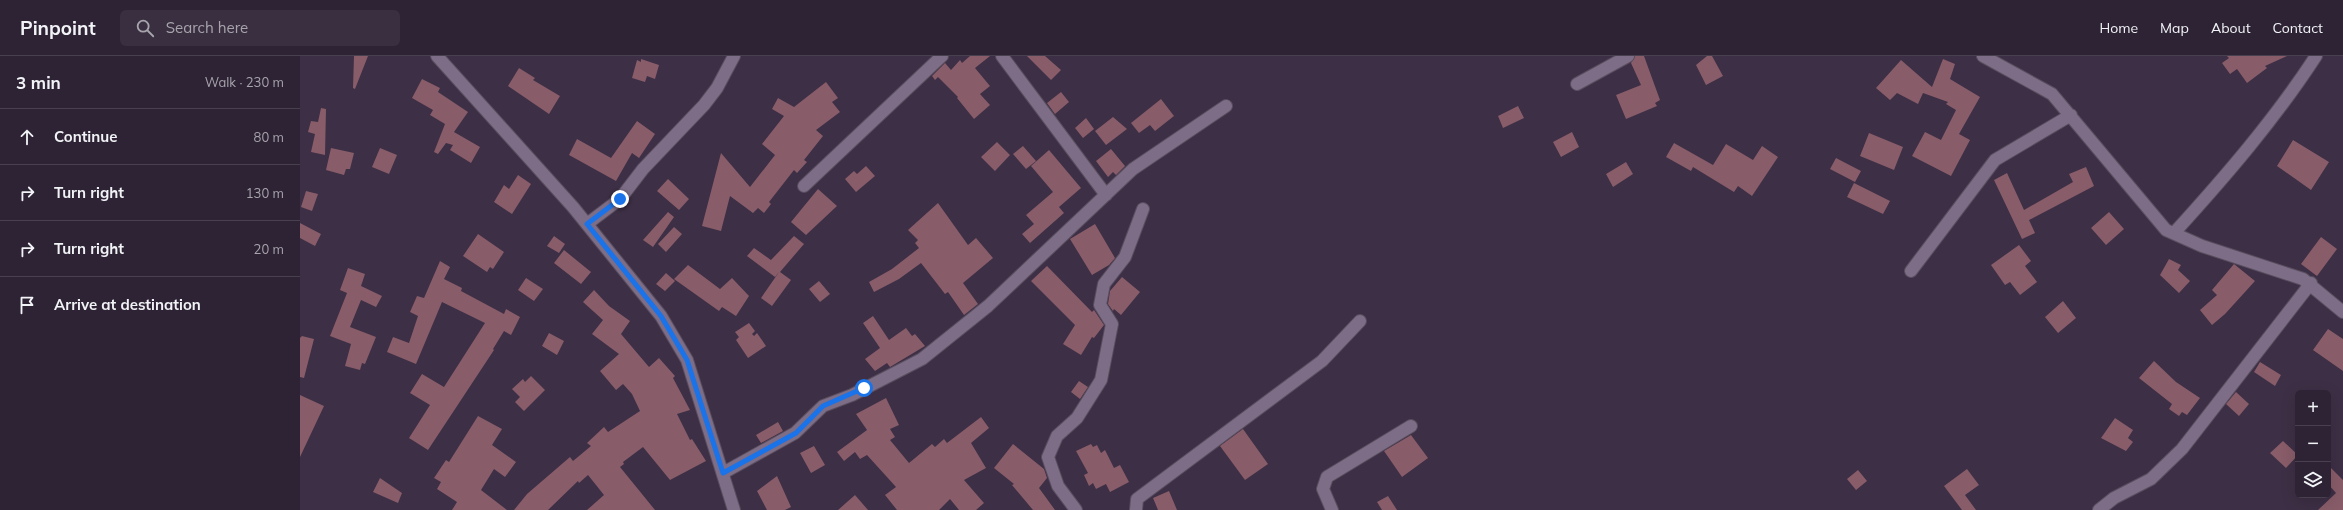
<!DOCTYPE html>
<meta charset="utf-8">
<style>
body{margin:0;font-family:Mulish,sans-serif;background:#3a2f40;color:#f1f3f6}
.controls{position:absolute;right:12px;bottom:12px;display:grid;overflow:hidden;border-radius:6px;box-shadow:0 4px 16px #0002}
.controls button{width:36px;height:36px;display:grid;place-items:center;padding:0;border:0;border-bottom:1px solid #49404f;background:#2e2334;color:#f1f3f6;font:20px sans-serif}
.stop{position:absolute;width:12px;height:12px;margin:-9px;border:3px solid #1a73e8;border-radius:50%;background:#fff}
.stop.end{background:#1a73e8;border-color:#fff;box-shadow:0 1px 4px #0008}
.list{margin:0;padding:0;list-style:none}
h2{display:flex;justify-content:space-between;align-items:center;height:52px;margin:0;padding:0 16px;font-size:17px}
h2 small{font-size:13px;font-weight:400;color:#a7a4ac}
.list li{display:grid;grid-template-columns:26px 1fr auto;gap:12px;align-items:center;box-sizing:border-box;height:56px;padding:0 16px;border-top:1px solid #49404f}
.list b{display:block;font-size:15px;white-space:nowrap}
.list em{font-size:13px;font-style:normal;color:#a7a4ac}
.icon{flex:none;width:22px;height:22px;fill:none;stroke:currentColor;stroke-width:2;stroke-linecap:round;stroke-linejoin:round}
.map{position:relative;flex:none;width:2043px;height:454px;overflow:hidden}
header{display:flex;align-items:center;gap:24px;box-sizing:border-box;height:56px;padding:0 20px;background:#2e2334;border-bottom:1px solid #49404f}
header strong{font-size:19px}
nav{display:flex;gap:22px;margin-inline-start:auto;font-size:14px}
.search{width:280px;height:36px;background:#3a2f40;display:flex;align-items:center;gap:10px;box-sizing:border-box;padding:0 14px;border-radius:6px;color:#a7a4ac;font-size:15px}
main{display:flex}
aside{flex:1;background:#2e2334}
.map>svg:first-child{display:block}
</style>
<header>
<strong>Pinpoint</strong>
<div class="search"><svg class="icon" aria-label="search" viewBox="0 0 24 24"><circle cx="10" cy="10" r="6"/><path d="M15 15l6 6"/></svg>Search here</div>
<nav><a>Home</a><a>Map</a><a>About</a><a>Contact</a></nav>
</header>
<main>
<aside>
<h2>3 min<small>Walk · 230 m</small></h2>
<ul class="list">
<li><svg class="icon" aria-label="ahead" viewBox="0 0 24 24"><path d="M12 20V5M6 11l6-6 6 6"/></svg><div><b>Continue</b></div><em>80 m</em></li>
<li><svg class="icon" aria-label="right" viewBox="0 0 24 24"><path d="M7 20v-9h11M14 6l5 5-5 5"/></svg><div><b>Turn right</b></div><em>130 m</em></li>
<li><svg class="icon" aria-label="right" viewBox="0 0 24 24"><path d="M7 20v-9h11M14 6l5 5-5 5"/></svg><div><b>Turn right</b></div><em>20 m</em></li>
<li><svg class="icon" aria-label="arrive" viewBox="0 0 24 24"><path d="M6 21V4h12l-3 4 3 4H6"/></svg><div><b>Arrive at destination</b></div></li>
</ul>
</aside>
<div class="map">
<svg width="2043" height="454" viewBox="0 0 2043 454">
<rect width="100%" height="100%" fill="#3d2f45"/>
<path fill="#885c69" d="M 54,0 L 68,0 L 55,33 L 53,32 Z
M 670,0 L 690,0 L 675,12 L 690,30 L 680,38 L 690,49 L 674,63 L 657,42 L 658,41 L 638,21 L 635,24 L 632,20 L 645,7 L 651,14 L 660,4 L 662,7 Z
M 727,0 L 745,0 L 761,14 L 751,24 Z
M 1335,0 L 1344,0 L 1360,44 L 1355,47 L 1357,50 L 1326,63 L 1316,39 L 1341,29 L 1331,7 Z
M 1407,0 L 1412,0 L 1423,20 L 1406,29 L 1396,9 Z
M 1927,0 L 1987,0 L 1965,10 L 1967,12 L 1947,27 L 1937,13 L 1930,18 L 1922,7 L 1929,2 Z
M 341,3 L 359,9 L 355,23 L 347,20 L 345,26 L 332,22 L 337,4 L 341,6 Z
M 1643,3 L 1655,8 L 1650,23 L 1680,41 L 1659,78 L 1670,84 L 1651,120 L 1612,100 L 1625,76 L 1641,84 L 1656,54 L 1646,48 L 1648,46 L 1623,37 L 1618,48 L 1597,37 L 1590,44 L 1576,32 L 1601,4 L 1632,31 Z
M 219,12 L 235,22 L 233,24 L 260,40 L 249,58 L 208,30 Z
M 122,23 L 140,32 L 138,36 L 168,56 L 154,76 L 180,91 L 171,107 L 150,94 L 153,89 L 146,87 L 138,98 L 134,96 L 145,68 L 130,59 L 133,54 L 112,42 Z
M 526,26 L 538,42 L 532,46 L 540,56 L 516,74 L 523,80 L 504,104 L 507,106 L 497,117 L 494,114 L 469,146 L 471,148 L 464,157 L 458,152 L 453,157 L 430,140 L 421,175 L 402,170 L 421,97 L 450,131 L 475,99 L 462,88 L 484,60 L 472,53 L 478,42 L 494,51 Z
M 761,36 L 769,46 L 755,58 L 747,47 Z
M 861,43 L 874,60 L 855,75 L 850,69 L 839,77 L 831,67 Z
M 1218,50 L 1224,62 L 1203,72 L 1198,60 Z
M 21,52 L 26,53 L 25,99 L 11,96 L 15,78 L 8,76 L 11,65 L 18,66 Z
M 813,61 L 827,73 L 806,89 L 795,75 Z
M 786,62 L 794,73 L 783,82 L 775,72 Z
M 337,65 L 355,78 L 339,102 L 332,97 L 316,125 L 269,99 L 277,83 L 311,102 Z
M 1272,76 L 1279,91 L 1261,101 L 1253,86 Z
M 1569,77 L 1603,91 L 1594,114 L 1560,100 Z
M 1993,84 L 2029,106 L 2011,134 L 1977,110 Z
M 697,86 L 710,99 L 695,115 L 681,101 Z
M 1374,87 L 1413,109 L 1426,88 L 1453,104 L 1462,90 L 1478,101 L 1452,140 L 1438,130 L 1434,136 L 1393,111 L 1391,115 L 1366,101 Z
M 723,90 L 736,105 L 726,113 L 713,98 Z
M 31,92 L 54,97 L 50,113 L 46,113 L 44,119 L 26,114 Z
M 80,92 L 97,99 L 89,118 L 72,111 Z
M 811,93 L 825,110 L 816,119 L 813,116 L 808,121 L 796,105 Z
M 749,94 L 781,132 L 759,151 L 764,157 L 730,187 L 722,178 L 734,168 L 726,159 L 753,136 L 731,110 Z
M 1536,102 L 1561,115 L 1555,126 L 1530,113 Z
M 1326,106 L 1333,118 L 1313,131 L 1306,118 Z
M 566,110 L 575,120 L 556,136 L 545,123 L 554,115 L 557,118 Z
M 1786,111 L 1794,130 L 1729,164 L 1735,177 L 1722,183 L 1694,124 L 1707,117 L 1724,154 L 1773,126 L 1769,118 Z
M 218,119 L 231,128 L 212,158 L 194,146 L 204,129 L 209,133 Z
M 368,123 L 389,143 L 379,154 L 357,135 Z
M 1554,127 L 1590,145 L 1583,158 L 1547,141 Z
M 518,133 L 537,150 L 506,179 L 491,166 Z
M 6,135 L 18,138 L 12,155 L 1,151 Z
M 638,147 L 668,189 L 676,182 L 693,202 L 663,227 L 678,248 L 664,259 L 648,236 L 645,238 L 621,207 L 599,223 L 574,236 L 569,226 L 592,213 L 619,192 L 615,187 L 618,184 L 608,174 Z
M 368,156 L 374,161 L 353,191 L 343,184 Z
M 1809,156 L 1824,173 L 1806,189 L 1791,172 Z
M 0,167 L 21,178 L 15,190 L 0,182 Z
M 795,168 L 815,202 L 809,209 L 792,219 L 770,183 Z
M 374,171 L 382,178 L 366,196 L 358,188 Z
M 178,178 L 204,196 L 193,213 L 190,211 L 187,216 L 163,200 Z
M 254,180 L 265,188 L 259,197 L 247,190 Z
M 494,180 L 504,188 L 480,216 L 491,224 L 472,250 L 461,242 L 479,216 L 475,221 L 447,200 L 454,192 L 471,204 Z
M 2021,181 L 2037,193 L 2017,220 L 2001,208 Z
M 1719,189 L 1731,205 L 1725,210 L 1737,226 L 1720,239 L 1710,226 L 1705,229 L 1691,209 Z
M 264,194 L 291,216 L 281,228 L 254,207 Z
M 1869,203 L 1881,209 L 1878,214 L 1890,225 L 1879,237 L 1860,219 Z
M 140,205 L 150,211 L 144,223 L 162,232 L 161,235 L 204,258 L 206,253 L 220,261 L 211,279 L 204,275 L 193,293 L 194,294 L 128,394 L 109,382 L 130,349 L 110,337 L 122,318 L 144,331 L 185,267 L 142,246 L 116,308 L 87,296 L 93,281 L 109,287 L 118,260 L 110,256 L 117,240 L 124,242 Z
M 1934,208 L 1955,225 L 1925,258 L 1912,269 L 1900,254 L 1917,239 L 1912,234 Z
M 388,209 L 420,233 L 432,222 L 449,240 L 436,260 L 422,251 L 419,255 L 374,223 Z
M 747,210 L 792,256 L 794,254 L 804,269 L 794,282 L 792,281 L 781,299 L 763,288 L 775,269 L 731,225 Z
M 48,212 L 65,218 L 61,230 L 82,240 L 76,251 L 61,244 L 50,271 L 76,281 L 65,308 L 62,307 L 60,314 L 45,310 L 51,288 L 30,280 L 47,237 L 40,234 Z
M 366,217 L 375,225 L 365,235 L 356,228 Z
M 822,221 L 840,236 L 821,259 L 814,253 L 813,255 L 808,248 L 810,235 Z
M 226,222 L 243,233 L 234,245 L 218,234 Z
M 519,225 L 530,238 L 520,246 L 509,233 Z
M 294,234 L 309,250 L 330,265 L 321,278 L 349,311 L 359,302 L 375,320 L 373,322 L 390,354 L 377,358 L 390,384 L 392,383 L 406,405 L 370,424 L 343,391 L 323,406 L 324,408 L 320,411 L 355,454 L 287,454 L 304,439 L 288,419 L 279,427 L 278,425 L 248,454 L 214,454 L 227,438 L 270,401 L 273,405 L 291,390 L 287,387 L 304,371 L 308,376 L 340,355 L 332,338 L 323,328 L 316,334 L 300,315 L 319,298 L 292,278 L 303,264 L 283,246 Z
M 1763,245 L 1776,262 L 1758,277 L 1745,261 Z
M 573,260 L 589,284 L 606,272 L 612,280 L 615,278 L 625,290 L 590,311 L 587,307 L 575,315 L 565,303 L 580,292 L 563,267 Z
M 449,267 L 455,275 L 452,278 L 454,280 L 457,277 L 466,290 L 448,302 L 436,284 L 439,281 L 435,276 Z
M 2028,273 L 2043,283 L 2043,315 L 2013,294 Z
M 249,277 L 264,285 L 257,299 L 242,290 Z
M 2,280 L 14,283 L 4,322 L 0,321 L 0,282 Z
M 1854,305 L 1876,326 L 1900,342 L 1887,359 L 1882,356 L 1879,360 L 1869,353 L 1872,348 L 1839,322 Z
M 1960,306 L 1981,319 L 1975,330 L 1954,316 Z
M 231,320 L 245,334 L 224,355 L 215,346 L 220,341 L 212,333 L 223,323 L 225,326 Z
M 779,325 L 788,331 L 780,343 L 771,336 Z
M 1936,336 L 1949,348 L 1939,360 L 1926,348 Z
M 0,339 L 24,350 L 0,401 Z
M 586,342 L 599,369 L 590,373 L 595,381 L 590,384 L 609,407 L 632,388 L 635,391 L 644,383 L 647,387 L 681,361 L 689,372 L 671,387 L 686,412 L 664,424 L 684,447 L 676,454 L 659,454 L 650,443 L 639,454 L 597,454 L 585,439 L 596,431 L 567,399 L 560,403 L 555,396 L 544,405 L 537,396 L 567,374 L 556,358 Z
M 178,360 L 202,373 L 192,389 L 216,406 L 205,421 L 194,413 L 181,434 L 207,454 L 152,454 L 157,446 L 137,433 L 141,426 L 134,422 L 146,404 L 149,406 Z
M 1815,362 L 1833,374 L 1828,382 L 1833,386 L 1826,395 L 1801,382 Z
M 478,366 L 483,375 L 461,387 L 456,379 Z
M 943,373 L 968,408 L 945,424 L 920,390 Z
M 1111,379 L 1128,402 L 1102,421 L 1084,395 Z
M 1983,385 L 1998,399 L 1986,412 L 1970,397 Z
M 713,388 L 744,413 L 747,422 L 739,432 L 755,454 L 733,454 L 712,429 L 714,428 L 694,412 Z
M 791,388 L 793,391 L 797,389 L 801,397 L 805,394 L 814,412 L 820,409 L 829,426 L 810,436 L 806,428 L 796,433 L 793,427 L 789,430 L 784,419 L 788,417 L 776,395 Z
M 514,390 L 525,409 L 511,417 L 500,397 Z
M 2028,409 L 2043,424 L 2043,454 L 2018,454 L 2036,437 L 2028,428 Z
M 1667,413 L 1679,429 L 1665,439 L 1676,454 L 1662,454 L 1644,430 Z
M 1558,414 L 1567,425 L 1556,434 L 1547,423 Z
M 477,420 L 491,451 L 485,454 L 467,454 L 457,435 Z
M 80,422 L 102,437 L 98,447 L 73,436 Z
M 869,435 L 877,454 L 858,454 L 853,442 Z
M 555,439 L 568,454 L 538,454 Z
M 1088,440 L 1097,454 L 1082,454 L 1077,446 Z"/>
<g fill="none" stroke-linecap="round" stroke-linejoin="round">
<defs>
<path id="street" d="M 137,0 L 273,151 L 361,260 L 387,304 L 434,454
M 702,0 L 806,139
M 1683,0 L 1752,38 L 1866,174 L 1902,190 L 2003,223 L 2043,256
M 1277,28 L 1328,0
M 504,130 L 642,0
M 287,168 L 320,143 L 343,113 L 404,49 L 417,32 L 434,0
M 1874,177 C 1925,121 1975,63 2016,0
M 1611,215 L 1695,104 L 1771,59
M 423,417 L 495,377 L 523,350 L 552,339 L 622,303 L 688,250 L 833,113 L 926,50
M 776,454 L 758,430 L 748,401 L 757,380 L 777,362 L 801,324 L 812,268 L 800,249 L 804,228 L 825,201 L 843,153
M 836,454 L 837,443 L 1022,305 L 1060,265
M 1032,454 L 1023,433 L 1027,421 L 1111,370
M 1799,454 L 1814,442 L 1851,423 L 1882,393 L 2011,227"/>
</defs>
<use href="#street" stroke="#594d5f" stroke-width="14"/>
<use href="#street" stroke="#7d6d86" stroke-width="12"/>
</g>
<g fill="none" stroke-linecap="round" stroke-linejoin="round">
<path stroke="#1a73e8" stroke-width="5" d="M 320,143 L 287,168 L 361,260 L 387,304 L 423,417 L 496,377 L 523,350 L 564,332"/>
</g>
</svg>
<div class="controls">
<button>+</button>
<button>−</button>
<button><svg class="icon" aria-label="layers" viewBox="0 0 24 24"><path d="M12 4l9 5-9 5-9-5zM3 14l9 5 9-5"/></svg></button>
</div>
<div class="stop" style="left:564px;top:332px"></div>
<div class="stop end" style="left:320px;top:143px"></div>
</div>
</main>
